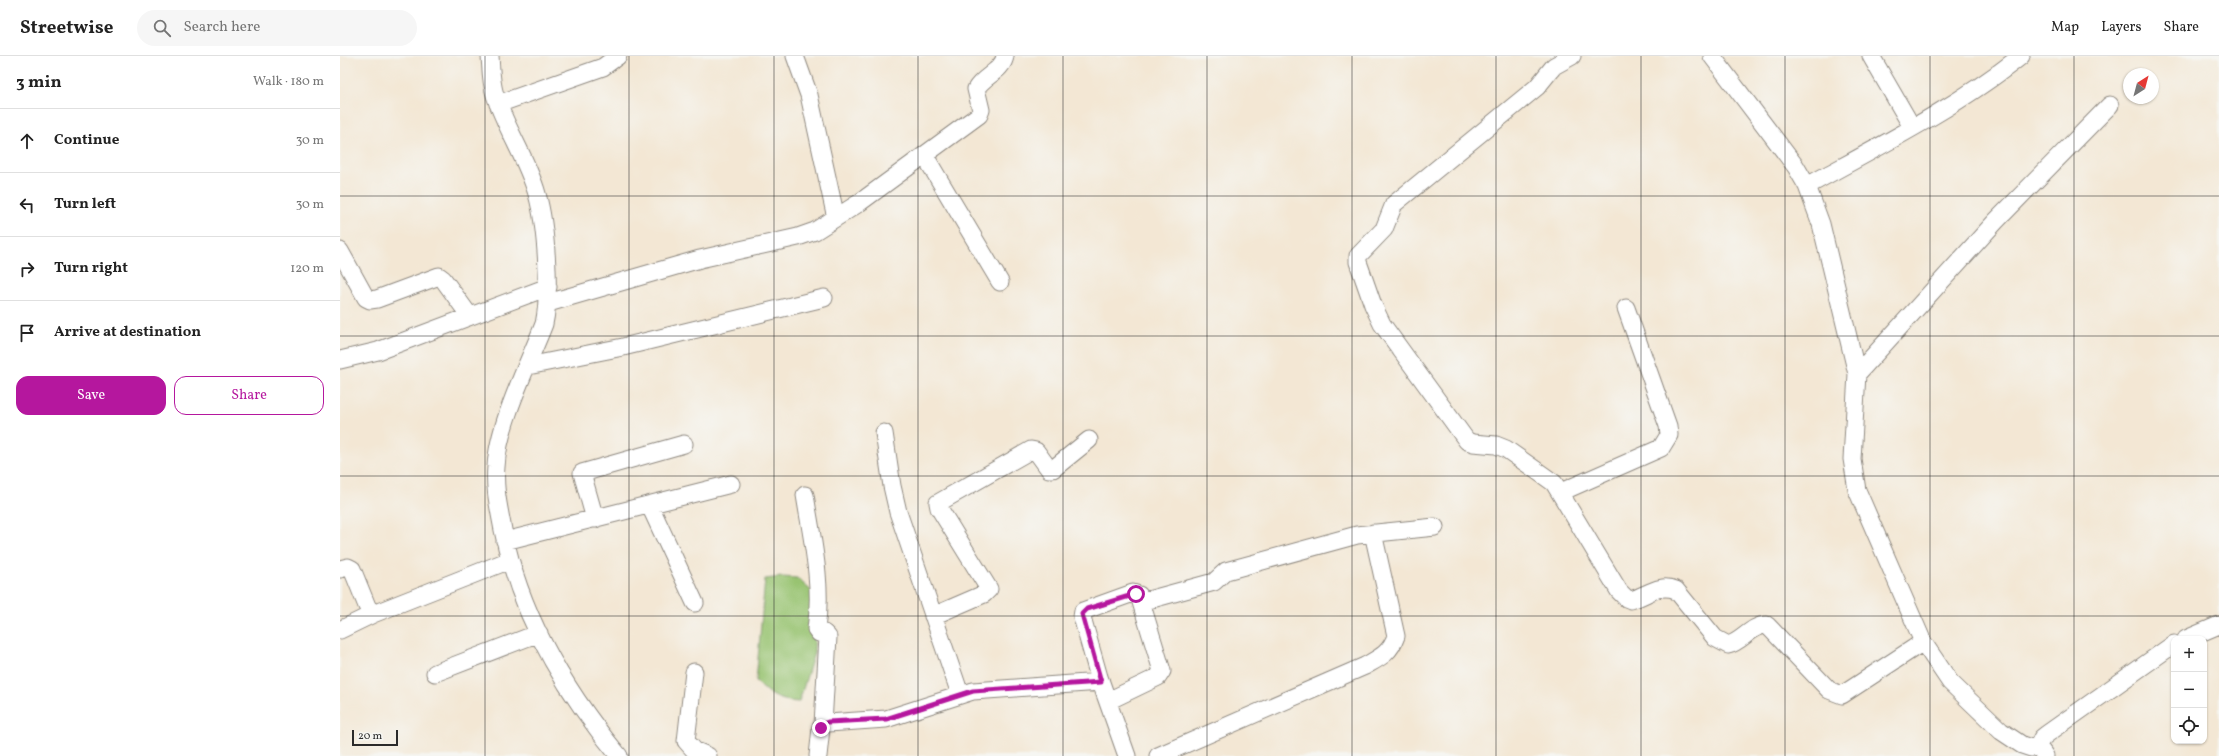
<!DOCTYPE html>
<meta charset="utf-8">
<style>
body{margin:0;font-family:Vollkorn,serif;background:#f6f6f6;color:#222}
.controls{position:absolute;right:12px;bottom:12px;display:grid;overflow:hidden;border-radius:8px;box-shadow:0 1px 3px #0004}
.controls button{width:36px;height:36px;display:grid;place-items:center;padding:0;border:0;border-bottom:1px solid #e0e0e0;background:#fff;color:#222;font:20px sans-serif}
.compass{position:absolute;left:1783px;top:12px;width:36px;height:36px;border-radius:50%;background:#fff;box-shadow:0 1px 3px #0004;rotate:36deg}
.scale{position:absolute;left:12px;bottom:10px;width:46px;box-sizing:border-box;padding-left:4px;border:2px solid #2b2b2b;border-top:0;font-size:11px;line-height:14px;white-space:nowrap;color:#2b2b2b;-webkit-text-stroke:3px #f6f6f2;paint-order:stroke}
.stop{position:absolute;width:12px;height:12px;margin:-9px;border:3px solid #b5179e;border-radius:50%;background:#fff}
.stop.end{background:#b5179e;border-color:#fff;box-shadow:0 1px 4px #0008}
.list{margin:0;padding:0;list-style:none}
h2{display:flex;justify-content:space-between;align-items:center;height:52px;margin:0;padding:0 16px;font-size:17px}
h2 small{font-size:13px;font-weight:400;color:#767676}
.list li{display:grid;grid-template-columns:26px 1fr auto;gap:12px;align-items:center;box-sizing:border-box;height:64px;padding:0 16px;border-top:1px solid #e0e0e0}
.list b{display:block;font-size:15px;white-space:nowrap}
.list em{font-size:13px;font-style:normal;color:#767676}
.actions{display:flex;gap:8px;padding:12px 16px}
.actions a{flex:1;padding:9px 0;border:1px solid #b5179e;border-radius:12px;text-align:center;font-size:14px;color:#b5179e}
.actions .main{background:#b5179e;color:#fff}
.icon{flex:none;width:22px;height:22px;fill:none;stroke:currentColor;stroke-width:2;stroke-linecap:round;stroke-linejoin:round}
.map{position:relative;flex:none;width:1879px;height:700px;overflow:hidden}
header{display:flex;align-items:center;gap:24px;box-sizing:border-box;height:56px;padding:0 20px;background:#fff;border-bottom:1px solid #e0e0e0}
header strong{font-size:19px}
nav{display:flex;gap:22px;margin-inline-start:auto;font-size:14px}
.search{width:280px;height:36px;background:#f6f6f6;display:flex;align-items:center;gap:10px;box-sizing:border-box;padding:0 14px;border-radius:22px;color:#767676;font-size:15px}
main{display:flex}
aside{flex:1;background:#fff}
.map>svg:first-child{display:block}
</style>
<header>
<strong>Streetwise</strong>
<div class="search"><svg class="icon" aria-label="search" viewBox="0 0 24 24"><circle cx="10" cy="10" r="6"/><path d="M15 15l6 6"/></svg>Search here</div>
<nav><a>Map</a><a>Layers</a><a>Share</a></nav>
</header>
<main>
<aside>
<h2>3 min<small>Walk · 180 m</small></h2>
<ul class="list">
<li><svg class="icon" aria-label="ahead" viewBox="0 0 24 24"><path d="M12 20V5M6 11l6-6 6 6"/></svg><div><b>Continue</b></div><em>30 m</em></li>
<li><svg class="icon" aria-label="left" viewBox="0 0 24 24"><path d="M17 20v-9H6M10 6l-5 5 5 5"/></svg><div><b>Turn left</b></div><em>30 m</em></li>
<li><svg class="icon" aria-label="right" viewBox="0 0 24 24"><path d="M7 20v-9h11M14 6l5 5-5 5"/></svg><div><b>Turn right</b></div><em>120 m</em></li>
<li><svg class="icon" aria-label="arrive" viewBox="0 0 24 24"><path d="M6 21V4h12l-3 4 3 4H6"/></svg><div><b>Arrive at destination</b></div></li>
</ul>
<div class="actions"><a class="main">Save</a><a>Share</a></div>
</aside>
<div class="map">
<svg width="1879" height="700" viewBox="0 0 1879 700">
<rect width="100%" height="100%" fill="#f6f6f2"/>
<filter id="ink" filterUnits="userSpaceOnUse"><feTurbulence type="fractalNoise" baseFrequency=".025" numOctaves="2"/><feDisplacementMap in="SourceGraphic" scale="8" xChannelSelector="R" yChannelSelector="G"/><feConvolveMatrix kernelMatrix="1 2 1 2 8 2 1 2 1" color-interpolation-filters="sRGB"/></filter>
<filter id="wash" filterUnits="userSpaceOnUse"><feTurbulence type="fractalNoise" baseFrequency=".012" numOctaves="4" result="noise"/><feDisplacementMap in="SourceGraphic" scale="16" xChannelSelector="R" yChannelSelector="G"/><feGaussianBlur stdDeviation="0.9" result="paint"/><feColorMatrix in="noise" values="0 0 0 0 0 0 0 0 0 0 0 0 0 0 0 0 0 1.4 0 .05"/><feComposite in="paint" operator="in"/></filter>
<g filter="url(#wash)">
<rect width="100%" height="100%" fill="#f3e7d4"/>
<path fill="#97c370" stroke="#61774e" d="M 442,521 L 457,522 L 476,539 L 474,597 L 459,646 C 440,645 429,640 416,625 L 425,523 Z"/>
</g>
<g filter="url(#ink)">
<g fill="none" stroke-linecap="round" stroke-linejoin="round">
<defs>
<path id="minor" d="M 150,0 C 151,13 151,27 155,39 C 166,73 187,103 197,138 C 206,169 211,237 204,268 C 188,309 158,368 156,411 C 154,433 159,452 163,474 C 180,558 224,634 279,700
M 455,0 L 469,39 L 496,162
M 1232,0 L 1214,10 L 1197,31 L 1054,148 L 1044,173 L 1018,200 L 1018,206 L 1033,249 L 1042,268 L 1127,385 L 1133,387 L 1156,389 L 1166,393 L 1214,427 L 1279,535 L 1286,542 L 1291,544 C 1308,539 1319,527 1336,534 L 1375,582 L 1388,589 C 1402,586 1411,569 1427,569 L 1489,634 L 1502,639 L 1583,586
M 1372,0 L 1456,111 L 1467,130 L 1481,168 L 1517,318 L 1512,403 L 1517,434 L 1583,586 L 1610,626 L 1661,675 L 1682,689 L 1691,692 L 1698,690
M 1531,0 L 1572,71
M 158,48 L 263,11 L 278,0
M 585,100 L 660,226
M 1467,130 C 1538,91 1617,51 1681,0
M 0,195 L 26,242 L 30,244 L 37,243 L 99,220 L 103,223 L 129,259
M 208,247 L 360,203 L 458,181 L 475,175 L 519,147 L 639,59 L 641,54 L 636,33 C 643,20 663,15 665,0
M 0,304 L 38,295 L 208,231
M 188,310 L 283,291 L 484,242
M 1517,318 L 1656,165 L 1770,49
M 544,377 L 552,430 L 558,456 L 620,638
M 1221,436 L 1321,392 L 1329,379 L 1328,370 L 1286,252
M 465,439 C 472,483 483,528 476,573 L 479,577 L 484,577 L 488,581 L 483,668
M 310,450 L 355,547
M 255,463 L 242,417 L 344,388
M 165,485 L 391,428
M 0,513 L 8,511 L 12,513 L 27,550 L 33,558 L 170,504
M 593,560 L 644,538 L 649,533 L 599,452 L 598,447 L 691,394 L 696,395 L 709,413 L 713,413 L 749,384
M 0,574 L 33,558
M 1846,583 L 1879,569
M 354,616 L 346,685 L 354,694 L 368,700
M 95,617 L 199,577
M 768,645 L 818,621 L 822,615 L 801,546
M 478,700 L 481,672 L 483,668 L 488,667 L 546,663 L 633,635 L 761,626
M 787,700 L 759,621 L 742,561 L 743,555 L 793,537 L 799,539 L 801,546 L 874,526 L 886,515 L 1017,479 L 1095,471
M 818,700 L 1025,610 C 1041,601 1050,597 1056,580 L 1033,477
M 1705,700 L 1698,690 L 1702,682 L 1707,678 L 1834,588"/>
</defs>
<use href="#minor" stroke="#8f8980" stroke-width="19"/>
<use href="#minor" stroke="#fff" stroke-width="17"/>
</g>
</g>
<g fill="none" stroke-linecap="round" stroke-linejoin="round" filter="url(#ink)">
<path stroke="#b5179e" stroke-width="5" d="M 481,672 L 483,668 L 488,666 L 546,663 L 633,635 L 761,626 L 742,558 L 747,553 L 796,538"/>
</g>
<path fill="none" stroke="#2b2b2b" stroke-width="1" stroke-opacity="0.55" d="M 145,0 L 145,700M 289,0 L 289,700M 434,0 L 434,700M 578,0 L 578,700M 723,0 L 723,700M 867,0 L 867,700M 1012,0 L 1012,700M 1156,0 L 1156,700M 1301,0 L 1301,700M 1445,0 L 1445,700M 1590,0 L 1590,700M 1734,0 L 1734,700M 0,140 L 1879,140M 0,280 L 1879,280M 0,420 L 1879,420M 0,560 L 1879,560"/>
</svg>
<div class="controls">
<button>+</button>
<button>−</button>
<button><svg class="icon" aria-label="locate" viewBox="0 0 24 24"><circle cx="12" cy="12" r="6"/><path d="M12 2v4M12 18v4M2 12h4M18 12h4"/></svg></button>
</div>
<svg class="compass" viewBox="-18 -18 36 36"><path d="M0-13l5 13h-10z" fill="#e53935"/><path d="M0 13l5-13h-10z" fill="#767676"/></svg>
<div class="scale">20 m</div>
<div class="stop" style="left:796px;top:538px"></div>
<div class="stop end" style="left:481px;top:672px"></div>
</div>
</main>
